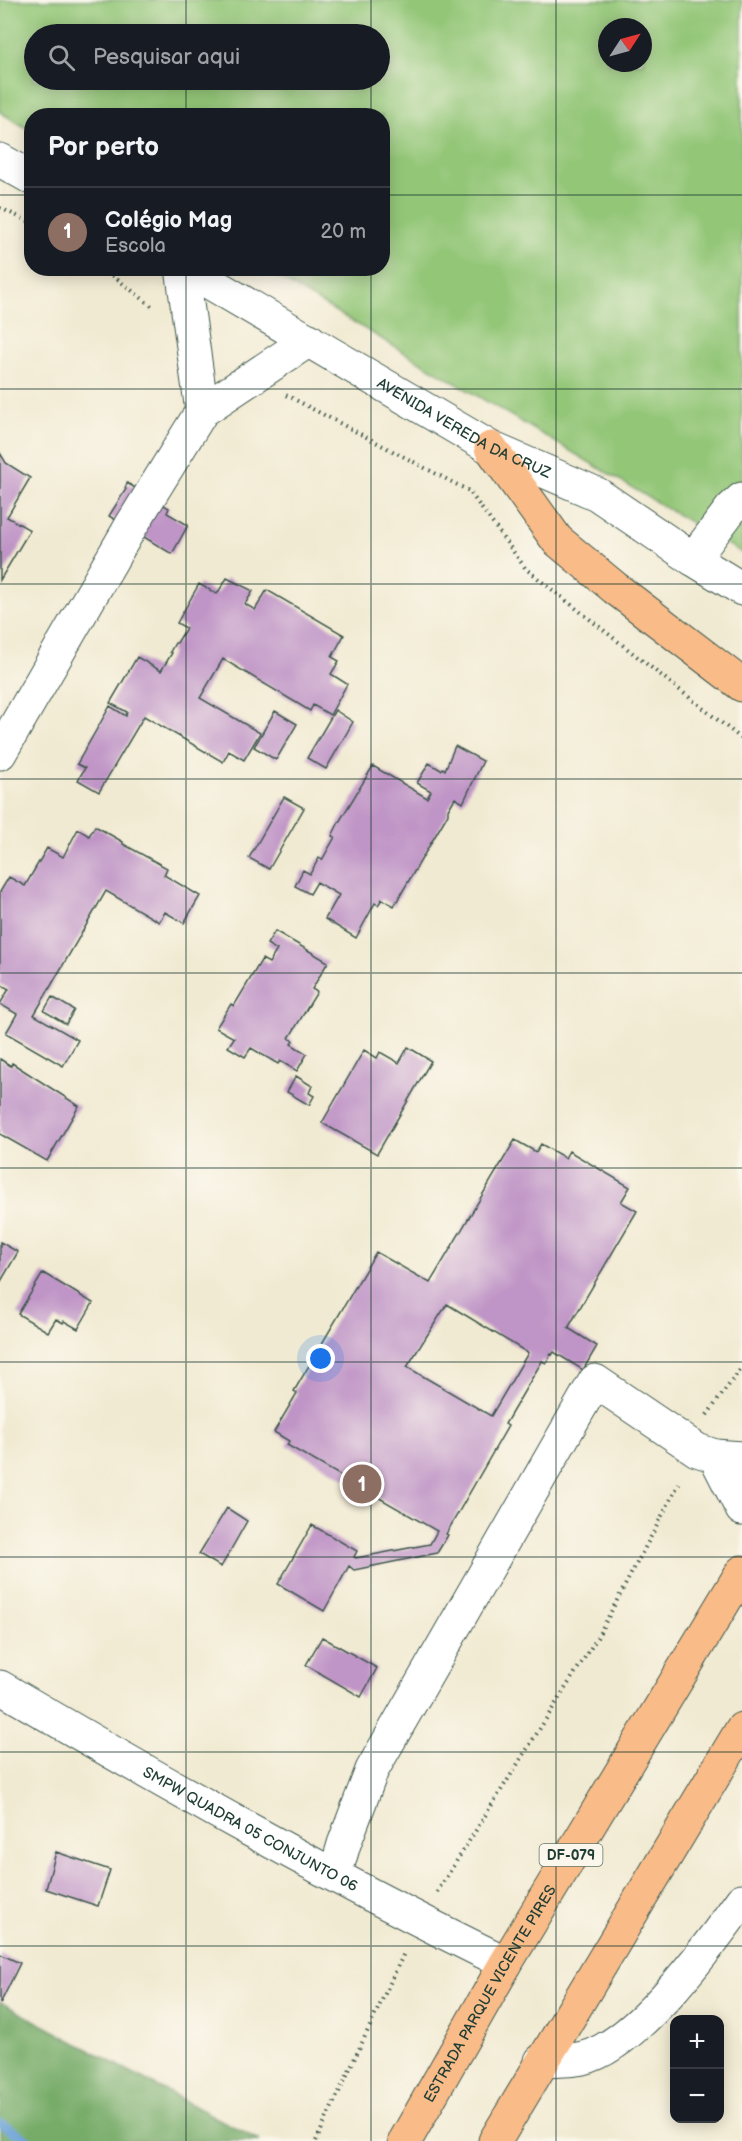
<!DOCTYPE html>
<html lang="pt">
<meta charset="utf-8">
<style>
body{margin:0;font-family:"Balsamiq Sans",sans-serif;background:#242831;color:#f1f3f6}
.controls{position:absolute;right:18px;bottom:18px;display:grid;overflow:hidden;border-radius:12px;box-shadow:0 3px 15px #0003}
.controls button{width:54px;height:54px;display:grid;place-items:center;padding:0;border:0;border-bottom:2px solid #363941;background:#171b24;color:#f1f3f6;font:30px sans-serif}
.compass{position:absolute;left:598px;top:18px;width:54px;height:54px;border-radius:50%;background:#171b24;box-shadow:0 3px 15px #0003;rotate:54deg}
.you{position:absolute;left:321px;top:1359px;width:21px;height:21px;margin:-15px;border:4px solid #fff;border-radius:50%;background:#1a73e8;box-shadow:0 0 0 9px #1a73e833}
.badge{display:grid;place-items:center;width:39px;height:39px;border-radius:50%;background:#0f766e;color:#fff;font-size:20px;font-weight:700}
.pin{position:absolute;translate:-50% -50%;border:3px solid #fff;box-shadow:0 2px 6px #0006}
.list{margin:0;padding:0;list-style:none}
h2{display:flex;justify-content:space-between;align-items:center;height:78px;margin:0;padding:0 24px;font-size:26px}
h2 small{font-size:20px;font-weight:400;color:#9ea1a6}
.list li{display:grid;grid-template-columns:39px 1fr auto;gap:18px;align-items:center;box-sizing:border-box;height:90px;padding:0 24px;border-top:2px solid #363941}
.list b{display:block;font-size:22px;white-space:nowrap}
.list p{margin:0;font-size:20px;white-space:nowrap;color:#9ea1a6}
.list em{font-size:20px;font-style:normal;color:#9ea1a6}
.icon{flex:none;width:33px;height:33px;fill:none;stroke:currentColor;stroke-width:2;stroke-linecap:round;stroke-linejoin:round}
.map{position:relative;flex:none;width:742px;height:2141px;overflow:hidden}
.search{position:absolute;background:#171b24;box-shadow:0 3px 15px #0003;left:24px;top:24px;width:366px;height:66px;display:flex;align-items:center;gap:15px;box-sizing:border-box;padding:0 21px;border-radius:33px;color:#9ea1a6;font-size:22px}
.panel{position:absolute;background:#171b24;box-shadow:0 3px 15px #0003;left:24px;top:108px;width:366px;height:168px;border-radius:24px}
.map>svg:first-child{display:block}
</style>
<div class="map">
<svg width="742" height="2141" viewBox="0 0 742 2141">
<rect width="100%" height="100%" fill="#fbf7ec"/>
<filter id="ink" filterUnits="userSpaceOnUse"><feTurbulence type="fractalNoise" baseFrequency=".0167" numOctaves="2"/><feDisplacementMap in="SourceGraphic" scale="12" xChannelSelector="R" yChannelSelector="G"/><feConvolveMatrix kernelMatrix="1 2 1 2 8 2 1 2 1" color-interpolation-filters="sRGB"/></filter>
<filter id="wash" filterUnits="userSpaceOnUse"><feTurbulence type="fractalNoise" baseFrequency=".008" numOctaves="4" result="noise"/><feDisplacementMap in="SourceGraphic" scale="24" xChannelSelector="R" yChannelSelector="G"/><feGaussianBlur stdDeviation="1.35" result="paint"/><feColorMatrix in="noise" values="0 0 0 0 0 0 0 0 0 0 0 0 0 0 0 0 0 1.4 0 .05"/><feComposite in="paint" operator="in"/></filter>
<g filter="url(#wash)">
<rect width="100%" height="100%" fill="#f1ead2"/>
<path fill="#93c677" stroke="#598256" stroke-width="1.5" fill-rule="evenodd" d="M 0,0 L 742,0 L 742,553 L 264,269 L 382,268 L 382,116 L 32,116 L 31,131 L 0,112 ZM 607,27 L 643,27 L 643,63 L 607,63 ZM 34,34 L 380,34 L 380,80 L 34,80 Z"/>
<path fill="#76ab68" stroke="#4a744e" stroke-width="1.5" d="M 0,2002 L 260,2141 L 0,2141 Z"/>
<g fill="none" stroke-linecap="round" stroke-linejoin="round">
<path stroke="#67a0d6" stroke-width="10" d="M 0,2123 L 29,2141"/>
</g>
<g id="blocks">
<path fill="#bf94c6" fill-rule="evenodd" d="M 0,453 L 6,463 L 30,478 L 7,517 L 30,530 L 0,580 Z
M 127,483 L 169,508 L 167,513 L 188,525 L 172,554 L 109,516 L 126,489 L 125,488 Z
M 227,578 L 253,591 L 245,604 L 255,610 L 267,590 L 344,635 L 332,657 L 339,661 L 331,674 L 347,684 L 330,715 L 313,705 L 310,711 L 223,659 L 200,698 L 260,733 L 244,760 L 229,751 L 223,762 L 144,716 L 99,792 L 78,780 L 85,768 L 77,764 L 110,706 L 126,716 L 127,712 L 110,703 L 137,657 L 161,671 L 172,653 L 170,652 L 175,643 L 177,643 L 186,628 L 177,623 L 199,584 L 217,594 Z
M 335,710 L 353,722 L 326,769 L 307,758 Z
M 275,711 L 297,724 L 276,760 L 254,747 Z
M 455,746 L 483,761 L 463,803 L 455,798 L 448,810 L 448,814 L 394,906 L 382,899 L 378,905 L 375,903 L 356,938 L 325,919 L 339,895 L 317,882 L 310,894 L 295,886 L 303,870 L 310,874 L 319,858 L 322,860 L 335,837 L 332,836 L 339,822 L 373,766 L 427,798 L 431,791 L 417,783 L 429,763 L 441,770 L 443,768 L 445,770 Z
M 284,797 L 304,808 L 269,869 L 249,858 Z
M 95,826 L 123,842 L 123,844 L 167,868 L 164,875 L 200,896 L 184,923 L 165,912 L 159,922 L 106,891 L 34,1015 L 78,1040 L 63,1066 L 6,1033 L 17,1014 L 0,1004 L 9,989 L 0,984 L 0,892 L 9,877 L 25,886 L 47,848 L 63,857 L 78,829 L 89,836 Z
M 275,931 L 328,962 L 312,989 L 317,992 L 289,1038 L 293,1041 L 291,1044 L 307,1054 L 297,1071 L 280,1061 L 278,1064 L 251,1048 L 245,1057 L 228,1047 L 234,1038 L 216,1028 L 231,1004 L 234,1006 L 262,959 L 269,963 L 277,950 L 267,944 Z
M 52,997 L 74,1010 L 66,1024 L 44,1011 Z
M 408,1047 L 431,1061 L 377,1154 L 322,1123 L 364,1050 L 377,1058 L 380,1052 L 399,1063 Z
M 0,1059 L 11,1066 L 12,1063 L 79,1106 L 47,1161 L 0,1134 Z
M 296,1076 L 312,1086 L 309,1093 L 314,1096 L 309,1105 L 287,1092 Z
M 515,1140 L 536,1152 L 541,1144 L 565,1158 L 569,1151 L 630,1187 L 621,1202 L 637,1211 L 568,1328 L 597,1346 L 583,1370 L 554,1352 L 552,1355 L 551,1354 L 546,1363 L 542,1361 L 505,1424 L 508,1426 L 446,1534 L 448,1535 L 437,1553 L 354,1570 L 349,1566 L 324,1611 L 278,1584 L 312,1525 L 357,1551 L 354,1557 L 356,1558 L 430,1544 L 437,1531 L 287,1445 L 289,1441 L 274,1432 L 297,1393 L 294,1391 L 376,1252 L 430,1283 ZM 447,1304 L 528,1353 L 491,1416 L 407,1367 Z
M 0,1242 L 18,1252 L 0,1283 Z
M 43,1273 L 93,1303 L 78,1329 L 64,1321 L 63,1323 L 56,1319 L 48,1332 L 18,1314 Z
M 227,1508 L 247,1521 L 221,1567 L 199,1554 Z
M 322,1637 L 377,1668 L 361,1697 L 306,1665 Z
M 56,1852 L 110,1870 L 98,1906 L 46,1889 Z
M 0,1954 L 20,1963 L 0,2004 Z"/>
</g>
</g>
<g filter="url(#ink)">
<use href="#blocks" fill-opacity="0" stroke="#3e574c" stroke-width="1.5"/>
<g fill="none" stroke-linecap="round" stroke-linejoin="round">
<defs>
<g id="minor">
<path d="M 0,160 L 32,178"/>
<path d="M 182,268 L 202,411"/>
<path id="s1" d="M 185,268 L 491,448 L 597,494 L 693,559 L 742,589"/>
<path d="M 693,559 L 731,509 L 742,499"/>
<path d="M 0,753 L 131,526 L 202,411 L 309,340"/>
<path d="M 715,1456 L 742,1509"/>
<path id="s2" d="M 0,1687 C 165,1784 333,1879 506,1963"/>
<path d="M 335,1875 L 344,1844 L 372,1770 L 595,1381 L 697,1450 L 715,1456 L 742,1458"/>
<path d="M 541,2061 C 555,2060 570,2061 583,2058 C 637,2045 710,1945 742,1900"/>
</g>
<g id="major">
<path d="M 491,448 L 557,540 L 615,588 L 742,685"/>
<path id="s3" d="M 405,2141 L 506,1963 L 742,1572"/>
<path d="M 495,2141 L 742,1729"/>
</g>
</defs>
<use href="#minor" stroke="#3e574c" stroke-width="35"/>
<use href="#major" stroke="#3e574c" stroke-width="35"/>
<path stroke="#3e574c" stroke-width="4" stroke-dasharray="1.5 4.5" stroke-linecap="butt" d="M 0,208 L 32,223
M 103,268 L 153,307
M 286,395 L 469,491 L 526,569 L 742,739
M 707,1415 L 742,1367
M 437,1892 L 597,1638 L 681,1480
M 316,2141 L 405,1951"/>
<use href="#minor" stroke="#fff" stroke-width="33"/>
<use href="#major" stroke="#f9bc89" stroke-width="33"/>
</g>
</g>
<path fill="none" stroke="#1f3d34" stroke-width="1.5" stroke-opacity="0.55" d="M 186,0 L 186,34M 371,0 L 371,34M 556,0 L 556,2141M 186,80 L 186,116M 371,80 L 371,116M 0,195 L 32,195M 382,195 L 742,195M 186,268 L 186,2141M 371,268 L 371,2141M 0,389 L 742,389M 0,584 L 742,584M 0,779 L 742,779M 0,973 L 742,973M 0,1168 L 742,1168M 0,1362 L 742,1362M 0,1557 L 742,1557M 0,1752 L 742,1752M 0,1946 L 742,1946"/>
<g text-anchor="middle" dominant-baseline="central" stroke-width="6" stroke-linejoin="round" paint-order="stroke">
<rect fill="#fbf7ec" stroke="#61756b" stroke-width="1.5" x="539.5" y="1844" width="63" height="22" rx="4.5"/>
<g font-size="14" font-weight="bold" fill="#1f3d34">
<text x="571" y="1855">DF-079</text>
</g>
<g font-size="15" fill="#1f3d34" stroke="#fbf7ec">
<text stroke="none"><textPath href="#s1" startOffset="322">AVENIDA VEREDA DA CRUZ</textPath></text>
<text stroke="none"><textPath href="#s2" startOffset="288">SMPW QUADRA 05 CONJUNTO 06</textPath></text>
<text stroke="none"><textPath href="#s3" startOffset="170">ESTRADA PARQUE VICENTE PIRES</textPath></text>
</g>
</g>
</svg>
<div class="controls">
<button>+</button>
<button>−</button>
</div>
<svg class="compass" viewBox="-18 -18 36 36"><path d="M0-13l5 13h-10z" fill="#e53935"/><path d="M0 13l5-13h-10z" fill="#9ea1a6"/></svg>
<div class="you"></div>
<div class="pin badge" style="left:362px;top:1484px;background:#8d6e63">1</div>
<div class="search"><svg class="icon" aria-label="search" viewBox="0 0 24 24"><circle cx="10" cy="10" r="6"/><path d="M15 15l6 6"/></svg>Pesquisar aqui</div>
<section class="panel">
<h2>Por perto<small></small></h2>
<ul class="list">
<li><span class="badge" style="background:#8d6e63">1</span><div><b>Colégio Mag</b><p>Escola</p></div><em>20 m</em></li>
</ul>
</section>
</div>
